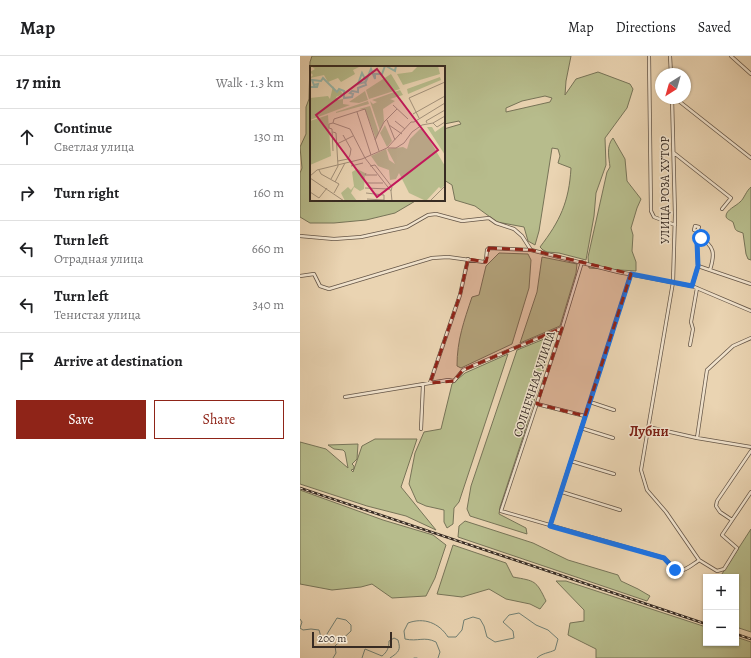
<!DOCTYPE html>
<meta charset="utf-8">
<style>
body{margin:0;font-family:Alegreya,serif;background:#f2f2f2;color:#202124}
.controls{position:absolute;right:12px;bottom:12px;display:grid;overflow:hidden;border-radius:0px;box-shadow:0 1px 3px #0004}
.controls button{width:36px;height:36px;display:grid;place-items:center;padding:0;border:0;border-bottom:1px solid #e0e0e0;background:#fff;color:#202124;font:20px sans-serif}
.compass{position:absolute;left:355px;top:12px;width:36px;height:36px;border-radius:50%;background:#fff;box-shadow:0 1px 3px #0004;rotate:217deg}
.scale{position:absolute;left:12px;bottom:10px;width:80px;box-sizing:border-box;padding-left:4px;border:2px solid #372b23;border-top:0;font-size:11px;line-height:14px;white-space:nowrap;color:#372b23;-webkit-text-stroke:3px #f1e3cd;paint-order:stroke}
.stop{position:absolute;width:12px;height:12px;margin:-9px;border:3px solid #1a73e8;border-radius:50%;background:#fff}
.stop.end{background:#1a73e8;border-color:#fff;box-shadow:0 1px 4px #0008}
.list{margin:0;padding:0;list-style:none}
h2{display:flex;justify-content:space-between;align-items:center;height:52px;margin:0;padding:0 16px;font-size:17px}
h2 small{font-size:13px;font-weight:400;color:#757577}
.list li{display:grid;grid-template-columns:26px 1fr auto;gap:12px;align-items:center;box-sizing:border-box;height:56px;padding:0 16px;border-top:1px solid #e0e0e0}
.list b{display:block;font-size:15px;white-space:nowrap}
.list p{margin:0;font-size:13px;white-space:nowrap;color:#757577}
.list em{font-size:13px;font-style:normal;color:#757577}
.actions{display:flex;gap:8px;padding:12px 16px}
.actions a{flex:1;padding:9px 0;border:1px solid #8f2418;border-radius:0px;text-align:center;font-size:14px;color:#8f2418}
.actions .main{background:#8f2418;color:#fff}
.icon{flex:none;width:22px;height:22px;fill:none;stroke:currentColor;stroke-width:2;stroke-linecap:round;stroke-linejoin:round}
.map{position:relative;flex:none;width:451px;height:602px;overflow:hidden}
header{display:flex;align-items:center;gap:24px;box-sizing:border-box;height:56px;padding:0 20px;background:#fff;border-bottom:1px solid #e0e0e0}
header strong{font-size:19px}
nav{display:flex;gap:22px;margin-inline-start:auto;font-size:14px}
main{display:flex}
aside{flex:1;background:#fff}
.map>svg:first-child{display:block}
</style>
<header>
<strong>Map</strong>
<nav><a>Map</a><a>Directions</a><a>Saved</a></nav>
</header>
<main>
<aside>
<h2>17 min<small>Walk · 1.3 km</small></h2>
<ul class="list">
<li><svg class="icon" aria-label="ahead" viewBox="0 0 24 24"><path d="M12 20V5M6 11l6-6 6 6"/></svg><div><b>Continue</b><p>Светлая улица</p></div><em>130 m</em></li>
<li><svg class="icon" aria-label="right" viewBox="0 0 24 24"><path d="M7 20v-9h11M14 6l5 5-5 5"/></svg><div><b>Turn right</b></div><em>160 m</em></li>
<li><svg class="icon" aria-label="left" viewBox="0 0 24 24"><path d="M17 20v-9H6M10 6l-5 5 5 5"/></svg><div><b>Turn left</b><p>Отрадная улица</p></div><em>660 m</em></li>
<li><svg class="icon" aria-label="left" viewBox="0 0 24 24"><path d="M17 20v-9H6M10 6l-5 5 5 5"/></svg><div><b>Turn left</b><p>Тенистая улица</p></div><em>340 m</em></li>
<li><svg class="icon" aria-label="arrive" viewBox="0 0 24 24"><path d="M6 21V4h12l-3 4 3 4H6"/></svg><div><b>Arrive at destination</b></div></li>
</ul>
<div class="actions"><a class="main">Save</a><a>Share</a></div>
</aside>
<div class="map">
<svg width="451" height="602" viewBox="0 0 451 602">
<rect width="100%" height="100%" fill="#ead4b2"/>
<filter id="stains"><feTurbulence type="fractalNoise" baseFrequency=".005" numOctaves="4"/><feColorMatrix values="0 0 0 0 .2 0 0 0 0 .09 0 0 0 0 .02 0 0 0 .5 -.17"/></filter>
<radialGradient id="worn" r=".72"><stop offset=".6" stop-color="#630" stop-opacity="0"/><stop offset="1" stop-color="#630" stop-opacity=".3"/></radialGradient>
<path fill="#b7bc8c" stroke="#777458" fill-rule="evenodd" d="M 12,0 L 271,0 L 266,25 L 265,39 L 276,23 L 298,16 L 330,28 L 333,33 L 327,52 L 305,82 L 306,109 L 296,137 L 294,160 L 286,204 L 259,197 L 247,196 L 243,194 L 240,191 C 260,165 269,146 271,112 L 258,107 L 260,100 L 258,93 L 252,92 L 239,175 L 235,189 L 228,185 L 224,171 L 197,166 L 175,150 L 155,144 L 152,129 L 144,124 L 144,73 L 161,68 L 159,65 L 144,68 L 144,11 L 11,11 L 11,144 L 117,144 L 95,157 L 66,164 L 34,167 L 10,167 L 0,161 L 0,117 L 2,112 L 0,91 L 6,78 L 6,51 L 9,43 L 10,6 ZM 245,40 L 252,42 L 250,46 L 206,56 L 206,52 L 222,45 Z
M 313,82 L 325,103 L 327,125 L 341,143 L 337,152 L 331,172 L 333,179 L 332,195 L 336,206 L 336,215 L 289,212 L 288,201 L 307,116 L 310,111 C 309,102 306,90 313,82 Z
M 451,131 L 451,204 L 448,203 L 446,198 L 443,177 C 434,174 436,175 433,166 C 430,164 426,163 426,160 C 426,154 436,150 440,146 C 444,143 446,135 451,131 Z
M 199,197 L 228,198 L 231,204 L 229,232 L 212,288 L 161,312 L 157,310 C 157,284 164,265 172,241 L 179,239 L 186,210 Z
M 242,201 L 277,208 L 276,217 L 260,270 L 220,287 L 237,236 Z
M 254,279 L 224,378 L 200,451 L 199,458 L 226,472 L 227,478 L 170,460 L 167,453 L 171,430 L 217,294 Z
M 208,298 L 159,446 L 154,452 L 153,468 L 147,472 L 144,466 L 144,454 L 126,450 L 117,446 L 109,428 L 115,397 L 124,376 L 141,373 L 152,328 L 165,317 Z
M 75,383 L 117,383 L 101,431 L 136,474 L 106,460 L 67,450 L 0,428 L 0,386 L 26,393 L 48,412 L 45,396 L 43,394 L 34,393 L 28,389 L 58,388 L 57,403 L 52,408 L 54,410 L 54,413 L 51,414 L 53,416 L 62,390 Z
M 0,434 L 83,464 L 133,479 L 146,489 L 135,522 L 126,540 L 92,542 L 72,528 L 61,531 L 32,534 L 0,528 Z
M 165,465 L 233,487 L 268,504 L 318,519 L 321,525 L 338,533 L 350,540 L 347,545 L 158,481 L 159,470 Z
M 451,473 L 451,576 L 436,571 L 436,521 L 420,521 Z
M 153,489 L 206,507 L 213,521 C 235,525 236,524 246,545 L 240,553 L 230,548 L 206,543 L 189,533 L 162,541 L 137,538 Z
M 256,525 L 266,525 L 406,571 L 406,587 L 436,587 L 436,581 L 451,586 L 451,602 L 296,602 L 296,593 L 268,579 L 270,567 L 284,565 L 284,554 Z"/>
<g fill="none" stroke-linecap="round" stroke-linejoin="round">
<path stroke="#718075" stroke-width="1" d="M 0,563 L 2,566 L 0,572 L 3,574 L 11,573 L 19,574 L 21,581 L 25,584 L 27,578 L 37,562 L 46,564 L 51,569 L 51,575 L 35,590 L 36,597 L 33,602
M 62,602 L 65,593 L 82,600 C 87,596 89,592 89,585 L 94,582 L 98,584 C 101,594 99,596 90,602
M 114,602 L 117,602
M 138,602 L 140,596 L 136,586 C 124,580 118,586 105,583 L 104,575 L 108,567 C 124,561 139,567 148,581 L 156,581 L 162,574 L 164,564 L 173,561 L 180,563 L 184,570 L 187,581 L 195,586 L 214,582 L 213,575 L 203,566 L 209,559 L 219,557 L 236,569 L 248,574 L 258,583 L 255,594 C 249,597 242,597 237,602"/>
<defs>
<path id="street" d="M 349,0 L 351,155 L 354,161 L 375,169
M 370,0 L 371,18
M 431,0 L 451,18
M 372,42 L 375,159 L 373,226 L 341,414 L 347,434 L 366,456 L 399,504 L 417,515 L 424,513 L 437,492 L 422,479 L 451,436
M 375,42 L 451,102
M 374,97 L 431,142 L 422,153
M 0,180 L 34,183 L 61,181 L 107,171 L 128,159 L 136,158 L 162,165 L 189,162 L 196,167 L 214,173 L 222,180 L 231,194
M 399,181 C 415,190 415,198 410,214
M 282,206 L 262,272 L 201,455 L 364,502 C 381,519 380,517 398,505
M 398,210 L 451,228
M 0,220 L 14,218 L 20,230 L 29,233 L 132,202 L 148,201 L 184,206 L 186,204 L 187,194 L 189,192 L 231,194 L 318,216 L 392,230 L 451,255
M 392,230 L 398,210 L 397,186 L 399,181 L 397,175 L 399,171 L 395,170 L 394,174 L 397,175
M 390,289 L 393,273 L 391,266 L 397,232
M 130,327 L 160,239 L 168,203
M 45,341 L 148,324 L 154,325 L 163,314 L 262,272
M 290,346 L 314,354
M 237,348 L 285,360
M 348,371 L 397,382 L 451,391
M 281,372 L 313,382
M 121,373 L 123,329
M 397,382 L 407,314 L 433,290 L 451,282
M 271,405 L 314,418
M 262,436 L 320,454
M 432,464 L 420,456 L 416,450 L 417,445 L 451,395
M 250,470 L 331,218"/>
</defs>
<use href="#street" stroke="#645547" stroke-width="4"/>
<use href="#street" stroke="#f1e3cd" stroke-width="2.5"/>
<defs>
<path id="rail" d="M 0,432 L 406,568
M 436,578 L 451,583"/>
</defs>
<use href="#rail" stroke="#372b23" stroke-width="2.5"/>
<use href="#rail" stroke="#f1e3cd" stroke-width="1" stroke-dasharray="3" stroke-linecap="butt"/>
</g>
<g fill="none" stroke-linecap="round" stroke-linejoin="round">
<path stroke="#1a73e8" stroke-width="5" d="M 375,514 L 364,502 L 250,470 L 331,218 L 392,230 L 398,210 L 397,186 L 399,182 L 401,182"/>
</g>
<path fill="#8f2418" fill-opacity="0.2" stroke="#8f2418" stroke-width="3" stroke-dasharray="8 5" stroke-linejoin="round" d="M 189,192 L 231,194 L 331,218 L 285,360 L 237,348 L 262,272 L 163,314 L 154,325 L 130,327 L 160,239 L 168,203 L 186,206 Z"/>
<g text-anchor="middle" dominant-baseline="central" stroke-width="3" stroke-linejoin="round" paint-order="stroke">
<g font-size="12" fill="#372b23" stroke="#f1e3cd">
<text transform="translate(365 134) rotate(-90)">УЛИЦА РОЗА ХУТОР</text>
<text transform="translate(234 328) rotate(-72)">СОЛНЕЧНАЯ УЛИЦА</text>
</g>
<g font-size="14" font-weight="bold" fill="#7a1f14" stroke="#f1e3cd">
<text x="349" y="375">Лубни</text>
</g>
</g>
<g transform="translate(10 10)">
<rect width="135" height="135" fill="#ead4b2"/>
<path d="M 1,0 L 51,0 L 43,4 L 45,8 L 31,16 L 28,12 L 18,16 L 14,9 L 0,12 L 3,9 L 0,6 L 5,3 ZM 108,0 L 128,0 L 130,8 L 93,19 L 87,8 L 102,6 ZM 81,8 L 90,23 L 59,33 L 56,24 ZM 130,11 L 131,14 L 98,28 L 97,23 ZM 23,20 L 26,26 L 30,24 L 33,28 L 26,31 L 28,34 L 33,33 L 33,38 L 40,39 L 0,54 L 0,32 L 18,30 L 20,33 ZM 90,24 L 93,29 L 80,33 L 85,35 L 73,43 L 74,55 L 70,65 L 60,35 L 63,38 L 67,36 L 62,34 ZM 55,25 L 58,34 L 49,37 L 39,36 ZM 58,35 L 59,38 L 26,47 L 26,46 ZM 60,40 L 69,67 L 66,73 L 55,44 L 49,43 ZM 18,49 L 21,90 L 0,99 L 0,55 ZM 75,59 L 82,75 L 77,81 L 70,67 ZM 135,59 L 135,89 L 117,61 L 122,61 L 125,66 ZM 110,63 L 113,63 L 135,100 L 135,119 L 131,123 L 129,121 L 116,135 L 99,127 L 89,107 L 86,113 L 80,114 L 79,104 L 68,100 L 61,90 L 76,83 L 79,94 L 85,98 L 77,83 L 93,81 L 97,83 L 100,73 ZM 47,103 L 55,107 L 54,123 L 50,125 L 44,121 L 41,127 L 47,135 L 35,135 L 31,127 L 38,121 L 41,124 L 44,120 L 42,106 Z" fill="#b7bc8c"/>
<path fill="none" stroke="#98b8ac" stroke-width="2" d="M 76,0 L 85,5 L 86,0M 0,21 L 7,21 L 8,18 L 4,19 L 2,14 L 11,15 L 13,12 L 27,26 L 29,23 L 34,25 L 34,32 L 42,31 L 43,28 L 40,27 L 42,25 L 48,26 L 48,22 L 56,19 L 55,16 L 48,18 L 52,7 L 56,15 L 61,3 L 65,13 L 65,8 L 72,8 L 75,0"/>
<path fill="none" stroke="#a29079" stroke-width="1" d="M 83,39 L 98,53M 47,46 L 61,89M 103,48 L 135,30M 109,52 L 99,32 L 135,16M 77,54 L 85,74M 85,55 L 95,63M 23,57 L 24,53 L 55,43 L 69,85M 117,57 L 116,55 L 135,44M 123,57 L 135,50M 79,59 L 92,68M 65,74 L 74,56 L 87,43M 27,78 L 43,70M 78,82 L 86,82 L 94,77 L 102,66 L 112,59 L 123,57 L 127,61 L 135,56M 23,85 L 22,63 L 19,62 L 19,58 L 23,57 L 40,63 L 55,92 L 81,125 L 82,135M 28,95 L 38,93 L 40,89 L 41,83 L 33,69M 41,100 L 53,97M 60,100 L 65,99 L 82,121 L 81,125M 9,104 L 11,108 L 29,118 L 24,127M 56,107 L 55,109 L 67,109M 0,110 L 7,104 L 52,93 L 77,82 L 101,56 L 104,56 L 135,37M 0,112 L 34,135M 21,113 L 28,100 L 26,67 L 23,66M 25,116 L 35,97M 56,117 L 73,117M 55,122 L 79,123M 0,126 L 9,132 L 17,122M 56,127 L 74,129 L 74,135M 57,133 L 74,134M 120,135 L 135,120"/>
<path fill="#c2185b" fill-opacity="0.15" stroke="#c2185b" stroke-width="2" d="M 67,3 L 128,84 L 67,131 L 6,49 Z"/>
<rect width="135" height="135" fill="none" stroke="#372b23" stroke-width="2"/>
</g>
<rect width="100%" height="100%" filter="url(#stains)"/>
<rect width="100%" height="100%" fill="url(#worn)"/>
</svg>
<div class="controls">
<button>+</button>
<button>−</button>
</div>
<svg class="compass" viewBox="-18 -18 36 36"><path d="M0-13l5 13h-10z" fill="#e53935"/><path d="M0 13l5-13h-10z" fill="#757577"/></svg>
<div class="scale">200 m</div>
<div class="stop" style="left:401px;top:182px"></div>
<div class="stop end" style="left:375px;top:514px"></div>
</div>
</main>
